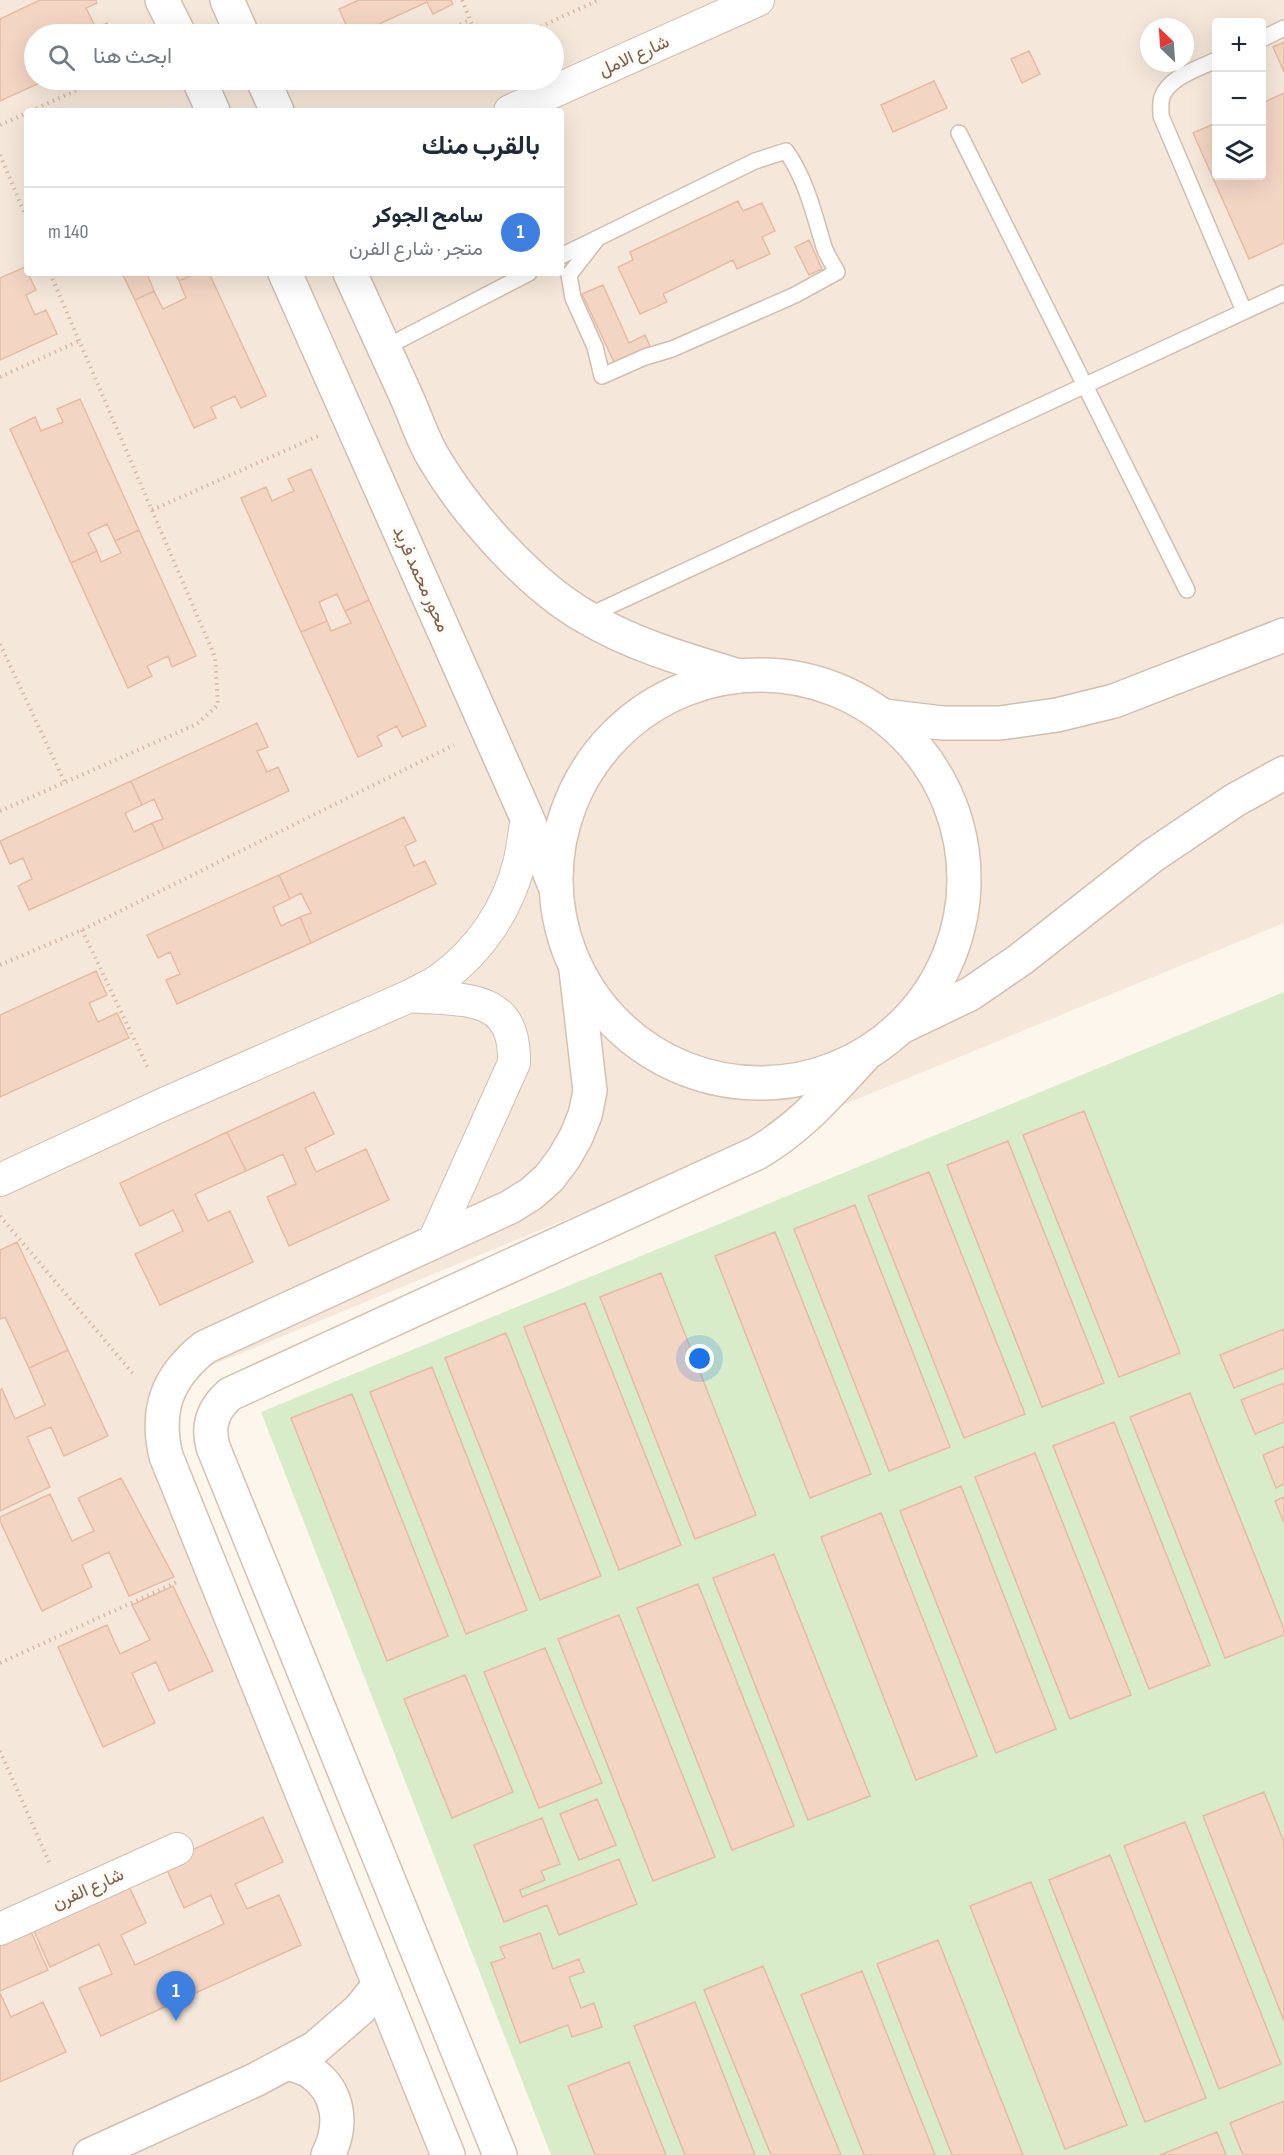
<!DOCTYPE html>
<html lang="ar">
<meta charset="utf-8">
<style>
body{margin:0;font-family:"Sofia Sans Condensed",Vazirmatn,sans-serif;background:#f6f6f7;color:#1f2937;direction:rtl}
.controls{position:absolute;right:18px;top:18px;display:grid;overflow:hidden;border-radius:6px;box-shadow:0 6px 24px #0002}
.controls button{width:54px;height:54px;display:grid;place-items:center;padding:0;border:0;border-bottom:2px solid #e0e1e3;background:#fff;color:#1f2937;font:30px sans-serif}
.compass{position:absolute;left:1140px;top:18px;width:54px;height:54px;border-radius:50%;background:#fff;box-shadow:0 6px 24px #0002;rotate:335deg}
.you{position:absolute;left:700px;top:1359px;width:21px;height:21px;margin:-15px;border:4px solid #fff;border-radius:50%;background:#1a73e8;box-shadow:0 0 0 9px #1a73e833}
.badge{display:grid;place-items:center;width:39px;height:39px;border-radius:50%;background:#db2777;color:#fff;font-size:20px;font-weight:700}
.pin{position:absolute;translate:-50% -50px;filter:drop-shadow(0 2px 3px #0008)}
.pin::after{content:'';position:absolute;top:32px;width:21px;height:18px;background:inherit;clip-path:polygon(0 0,100% 0,50% 100%)}
.list{margin:0;padding:0;list-style:none}
h2{display:flex;justify-content:space-between;align-items:center;height:78px;margin:0;padding:0 24px;font-size:26px}
h2 small{font-size:20px;font-weight:400;color:#747a83}
.list li{display:grid;grid-template-columns:39px 1fr auto;gap:18px;align-items:center;box-sizing:border-box;height:90px;padding:0 24px;border-top:2px solid #e0e1e3}
.list b{display:block;font-size:22px;white-space:nowrap}
.list p{margin:0;font-size:20px;white-space:nowrap;color:#747a83}
.list em{font-size:20px;font-style:normal;color:#747a83}
.icon{flex:none;width:33px;height:33px;fill:none;stroke:currentColor;stroke-width:2;stroke-linecap:round;stroke-linejoin:round}
.map{position:relative;flex:none;width:1284px;height:2155px;overflow:hidden;direction:ltr}
.search{position:absolute;background:#fff;box-shadow:0 6px 24px #0002;left:24px;top:24px;width:540px;height:66px;display:flex;align-items:center;gap:15px;box-sizing:border-box;padding:0 21px;border-radius:33px;color:#747a83;font-size:22px}
.panel{position:absolute;background:#fff;box-shadow:0 6px 24px #0002;left:24px;top:108px;width:540px;height:168px;border-radius:6px;direction:rtl}
.map>svg:first-child{display:block}
</style>
<div class="map">
<svg width="1284" height="2155" viewBox="0 0 1284 2155">
<rect width="100%" height="100%" fill="#fdf6ec"/>
<path fill="#f5e8da" fill-rule="evenodd" d="M 0,0 L 1284,0 L 1284,923 L 208,1367 L 177,1395 L 167,1427 L 462,2155 L 0,2155 ZM 1216,22 L 1262,22 L 1262,176 L 1216,176 ZM 1149,27 L 1185,27 L 1185,63 L 1149,63 ZM 34,34 L 554,34 L 554,80 L 34,80 ZM 27,111 L 561,111 L 561,273 L 27,273 Z"/>
<path fill="#d8ecc9" d="M 1284,992 L 1284,2155 L 551,2155 L 261,1412 Z"/>
<path fill="#f3d5c3" stroke="#e6bba3" stroke-width="1.5" d="M 40,0 L 96,0 L 97,3 L 86,8 L 96,28 L 107,23 L 112,34 L 34,34 L 34,80 L 46,80 L 0,101 L 0,19 Z
M 359,0 L 451,0 L 453,4 L 433,14 L 427,2 L 379,24 L 384,34 L 359,34 L 355,26 L 348,29 L 339,9 Z
M 1284,42 L 1284,72 L 1273,47 Z
M 1029,51 L 1040,74 L 1022,83 L 1011,59 Z
M 934,81 L 947,108 L 893,132 L 881,105 Z
M 1284,93 L 1284,243 L 1249,259 L 1193,133 L 1216,123 L 1216,176 L 1262,176 L 1262,103 Z
M 738,201 L 743,211 L 762,203 L 775,231 L 762,237 L 770,254 L 737,269 L 733,260 L 663,294 L 667,302 L 640,314 L 618,267 L 633,260 L 630,252 Z
M 809,240 L 822,269 L 809,275 L 795,247 Z
M 25,267 L 36,290 L 26,295 L 35,315 L 46,310 L 57,334 L 0,360 L 0,278 Z
M 122,273 L 155,273 L 148,276 L 154,291 L 135,300 Z
M 175,273 L 197,273 L 179,281 Z
M 197,273 L 209,273 L 266,396 L 241,408 L 235,396 L 211,407 L 216,418 L 194,428 L 135,300 L 154,291 L 163,309 L 186,298 L 179,281 Z
M 603,285 L 629,343 L 645,335 L 650,346 L 614,362 L 582,294 Z
M 80,399 L 139,530 L 115,541 L 107,524 L 88,533 L 97,551 L 71,563 L 10,429 L 35,417 L 41,431 L 63,422 L 57,409 Z
M 311,469 L 369,600 L 345,611 L 337,594 L 319,602 L 327,621 L 301,632 L 241,498 L 266,487 L 272,501 L 294,491 L 288,479 Z
M 139,530 L 196,656 L 172,667 L 168,656 L 147,666 L 152,676 L 128,688 L 71,563 L 97,551 L 101,562 L 121,553 L 115,541 Z
M 369,600 L 426,726 L 402,737 L 397,726 L 377,736 L 382,746 L 358,757 L 301,632 L 327,621 L 331,631 L 351,623 L 345,611 Z
M 257,723 L 268,747 L 257,751 L 267,772 L 278,767 L 289,791 L 164,849 L 152,823 L 163,819 L 154,799 L 142,805 L 131,781 Z
M 131,781 L 142,805 L 125,813 L 134,832 L 152,823 L 164,849 L 29,910 L 18,886 L 32,879 L 23,858 L 10,864 L 0,841 Z
M 404,817 L 416,841 L 405,846 L 414,866 L 425,861 L 436,884 L 311,943 L 300,917 L 311,913 L 301,893 L 290,899 L 279,875 Z
M 279,875 L 290,899 L 273,907 L 281,926 L 300,917 L 311,943 L 177,1004 L 166,980 L 180,974 L 170,952 L 158,958 L 147,935 Z
M 96,971 L 107,995 L 89,1003 L 98,1022 L 117,1013 L 129,1038 L 0,1097 L 0,1015 Z
M 314,1092 L 334,1134 L 305,1148 L 316,1172 L 366,1149 L 389,1200 L 289,1246 L 267,1197 L 296,1184 L 283,1154 L 246,1171 L 227,1132 Z
M 1084,1111 L 1180,1353 L 1119,1377 L 1023,1135 Z
M 227,1132 L 246,1171 L 195,1194 L 208,1221 L 230,1211 L 253,1262 L 160,1305 L 135,1254 L 183,1231 L 173,1210 L 140,1226 L 120,1183 Z
M 1008,1141 L 1104,1383 L 1042,1407 L 947,1165 Z
M 929,1172 L 1025,1414 L 964,1438 L 868,1196 Z
M 855,1205 L 950,1447 L 889,1471 L 794,1229 Z
M 775,1232 L 871,1474 L 810,1498 L 715,1256 Z
M 17,1242 L 68,1350 L 29,1368 L 5,1317 L 0,1319 L 0,1250 Z
M 661,1273 L 756,1515 L 695,1539 L 600,1297 Z
M 585,1303 L 681,1545 L 619,1570 L 524,1327 Z
M 1284,1329 L 1284,1368 L 1234,1388 L 1220,1355 Z
M 506,1333 L 601,1576 L 540,1600 L 445,1358 Z
M 68,1350 L 108,1436 L 64,1456 L 51,1427 L 27,1437 L 50,1487 L 0,1511 L 0,1390 L 2,1389 L 15,1419 L 45,1405 L 29,1368 Z
M 432,1367 L 527,1610 L 466,1634 L 370,1392 Z
M 1284,1383 L 1284,1422 L 1255,1434 L 1241,1400 Z
M 1190,1393 L 1284,1629 L 1284,1635 L 1225,1658 L 1130,1417 Z
M 352,1394 L 448,1636 L 387,1661 L 291,1418 Z
M 1114,1422 L 1210,1665 L 1149,1689 L 1053,1446 Z
M 1284,1446 L 1284,1484 L 1276,1488 L 1263,1455 Z
M 1035,1453 L 1131,1695 L 1070,1719 L 975,1477 Z
M 121,1478 L 174,1577 L 129,1596 L 109,1552 L 82,1565 L 92,1587 L 42,1611 L 0,1521 L 0,1517 L 50,1494 L 72,1541 L 94,1531 L 78,1498 Z
M 961,1486 L 1056,1729 L 996,1753 L 900,1511 Z
M 1284,1497 L 1284,1523 L 1275,1501 Z
M 881,1513 L 977,1756 L 916,1780 L 821,1537 Z
M 774,1554 L 870,1796 L 808,1820 L 713,1578 Z
M 698,1584 L 794,1826 L 732,1850 L 637,1608 Z
M 173,1586 L 213,1671 L 169,1691 L 156,1662 L 132,1673 L 155,1723 L 103,1747 L 58,1647 L 107,1625 L 120,1654 L 150,1640 L 132,1605 Z
M 619,1615 L 715,1857 L 653,1881 L 558,1639 Z
M 545,1648 L 602,1783 L 539,1808 L 484,1672 Z
M 465,1675 L 513,1792 L 452,1818 L 404,1699 Z
M 1264,1792 L 1284,1842 L 1284,2021 L 1203,1816 Z
M 597,1799 L 616,1845 L 579,1860 L 560,1814 Z
M 263,1817 L 283,1862 L 235,1884 L 247,1909 L 279,1895 L 301,1945 L 101,2036 L 79,1988 L 112,1974 L 99,1944 L 50,1967 L 31,1924 L 126,1880 L 146,1923 L 121,1935 L 135,1965 L 224,1924 L 211,1895 L 184,1908 L 164,1863 Z
M 542,1818 L 560,1864 L 541,1871 L 545,1880 L 520,1890 L 522,1897 L 619,1859 L 637,1904 L 559,1935 L 547,1905 L 504,1922 L 474,1845 Z
M 1185,1822 L 1281,2064 L 1219,2089 L 1124,1846 Z
M 1110,1855 L 1206,2098 L 1145,2122 L 1049,1880 Z
M 1031,1882 L 1127,2125 L 1065,2149 L 970,1906 Z
M 28,1925 L 48,1970 L 0,1991 L 0,1937 Z
M 540,1933 L 553,1969 L 579,1959 L 584,1972 L 569,1977 L 581,2008 L 594,2003 L 602,2027 L 572,2037 L 568,2025 L 520,2043 L 491,1963 L 505,1958 L 500,1947 Z
M 938,1940 L 1023,2155 L 952,2155 L 877,1964 Z
M 763,1966 L 841,2155 L 771,2155 L 704,1990 Z
M 862,1971 L 935,2155 L 864,2155 L 801,1995 Z
M 0,1993 L 11,2017 L 43,2002 L 66,2052 L 0,2082 Z
M 695,2002 L 755,2155 L 685,2155 L 634,2026 Z
M 629,2062 L 666,2155 L 595,2155 L 568,2086 Z
M 1284,2101 L 1284,2155 L 1243,2155 L 1230,2123 Z
M 1217,2132 L 1226,2155 L 1160,2155 Z"/>
<g fill="none" stroke-linecap="round" stroke-linejoin="round">
<defs>
<path id="service" d="M 1262,39 L 1284,28
M 1216,60 C 1198,69 1169,77 1162,97 C 1160,103 1161,110 1161,116 L 1244,311
M 959,133 L 1187,590
M 561,256 L 755,161 L 786,151 C 806,179 814,214 824,247 C 827,256 833,264 837,272 L 795,295 L 672,349 L 645,357 L 602,376 L 595,347 L 573,298 L 569,275 L 597,239
M 384,348 L 529,273
M 588,616 L 1284,293"/>
<path id="minor" d="M 510,111 L 758,0
M 410,996 C 463,1001 516,992 514,1063 L 433,1243
M 0,1180 L 164,1104 L 410,996 C 421,990 433,985 442,978 C 480,950 507,910 519,864 C 523,849 524,833 527,818
M 0,1929 L 177,1849"/>
<path id="tertiary" d="M 162,0 L 179,34
M 227,0 L 242,34
M 199,80 L 213,111
M 263,80 L 277,111
M 285,273 L 527,818 L 555,886
M 350,273 C 369,315 388,356 407,398 C 416,418 423,441 435,460 C 467,514 531,586 586,617 C 633,645 686,660 739,676
M 884,716 L 942,723 L 1000,723 L 1057,715 L 1114,701 L 1284,635
M 901,1027 L 970,994 L 1021,959 L 1152,856 L 1235,800 L 1284,773
M 289,2063 C 296,2066 305,2068 311,2072 C 340,2092 343,2126 328,2155
M 90,2155 L 255,2080 L 315,2048 L 360,2009 L 379,1985"/>
<path id="secondary" d="M556 879a204 204 0 1 1 408 0a204 204 0 1 1-408 0Z
M 448,2155 L 166,1456 C 155,1410 167,1377 205,1347 L 510,1207 L 531,1194 L 549,1178 L 564,1158 L 576,1137 L 585,1115 L 590,1091 L 576,970
M 500,2155 L 213,1447 C 207,1425 213,1409 230,1394 L 757,1153 C 803,1126 830,1092 866,1054"/>
</defs>
<use href="#service" stroke="#d1beb0" stroke-width="18"/>
<use href="#minor" stroke="#d1beb0" stroke-width="34"/>
<use href="#tertiary" stroke="#d1beb0" stroke-width="36"/>
<use href="#secondary" stroke="#d6c0b0" stroke-width="36"/>
<path stroke="#d9b8a5" stroke-width="4" stroke-dasharray="1.5 4.5" stroke-linecap="butt" d="M 462,0 L 476,34
M 438,34 L 470,20
M 524,34 L 599,0
M 336,82 L 341,80
M 31,111 L 99,80
M 0,125 L 27,113
M 0,155 L 27,219
M 0,377 L 79,341
M 152,510 L 318,436
M 0,644 L 65,783
M 0,811 L 197,724 L 218,705 L 215,657 L 50,273
M 82,930 L 149,1070
M 0,965 L 82,930 L 454,745
M 0,1216 L 135,1376
M 0,1663 L 177,1582
M 0,1751 L 51,1866"/>
<use href="#service" stroke="#fff" stroke-width="15"/>
<use href="#minor" stroke="#fff" stroke-width="32"/>
<use href="#tertiary" stroke="#fff" stroke-width="33"/>
<use href="#secondary" stroke="#fff" stroke-width="33"/>
</g>
<g text-anchor="middle" dominant-baseline="central" stroke-width="6" stroke-linejoin="round" paint-order="stroke">
<g font-size="18" fill="#7a5c4d" stroke="#fffaf3">
<text transform="translate(634 56) rotate(-24)">شارع الامل</text>
<text transform="translate(421 579) rotate(66)">محور محمد فريد</text>
<text transform="translate(88 1889) rotate(-24)">شارع الفرن</text>
</g>
</g>
</svg>
<div class="controls">
<button>+</button>
<button>−</button>
<button><svg class="icon" aria-label="layers" viewBox="0 0 24 24"><path d="M12 4l9 5-9 5-9-5zM3 14l9 5 9-5"/></svg></button>
</div>
<svg class="compass" viewBox="-18 -18 36 36"><path d="M0-13l5 13h-10z" fill="#e53935"/><path d="M0 13l5-13h-10z" fill="#747a83"/></svg>
<div class="you"></div>
<div class="pin badge" style="left:176px;top:2021px;background:#3f7fe0">1</div>
<div class="search"><svg class="icon" aria-label="search" viewBox="0 0 24 24"><circle cx="10" cy="10" r="6"/><path d="M15 15l6 6"/></svg>ابحث هنا</div>
<section class="panel">
<h2>بالقرب منك<small></small></h2>
<ul class="list">
<li><span class="badge" style="background:#3f7fe0">1</span><div><b>سامح الجوكر</b><p>متجر · شارع الفرن</p></div><em>140 m</em></li>
</ul>
</section>
</div>
